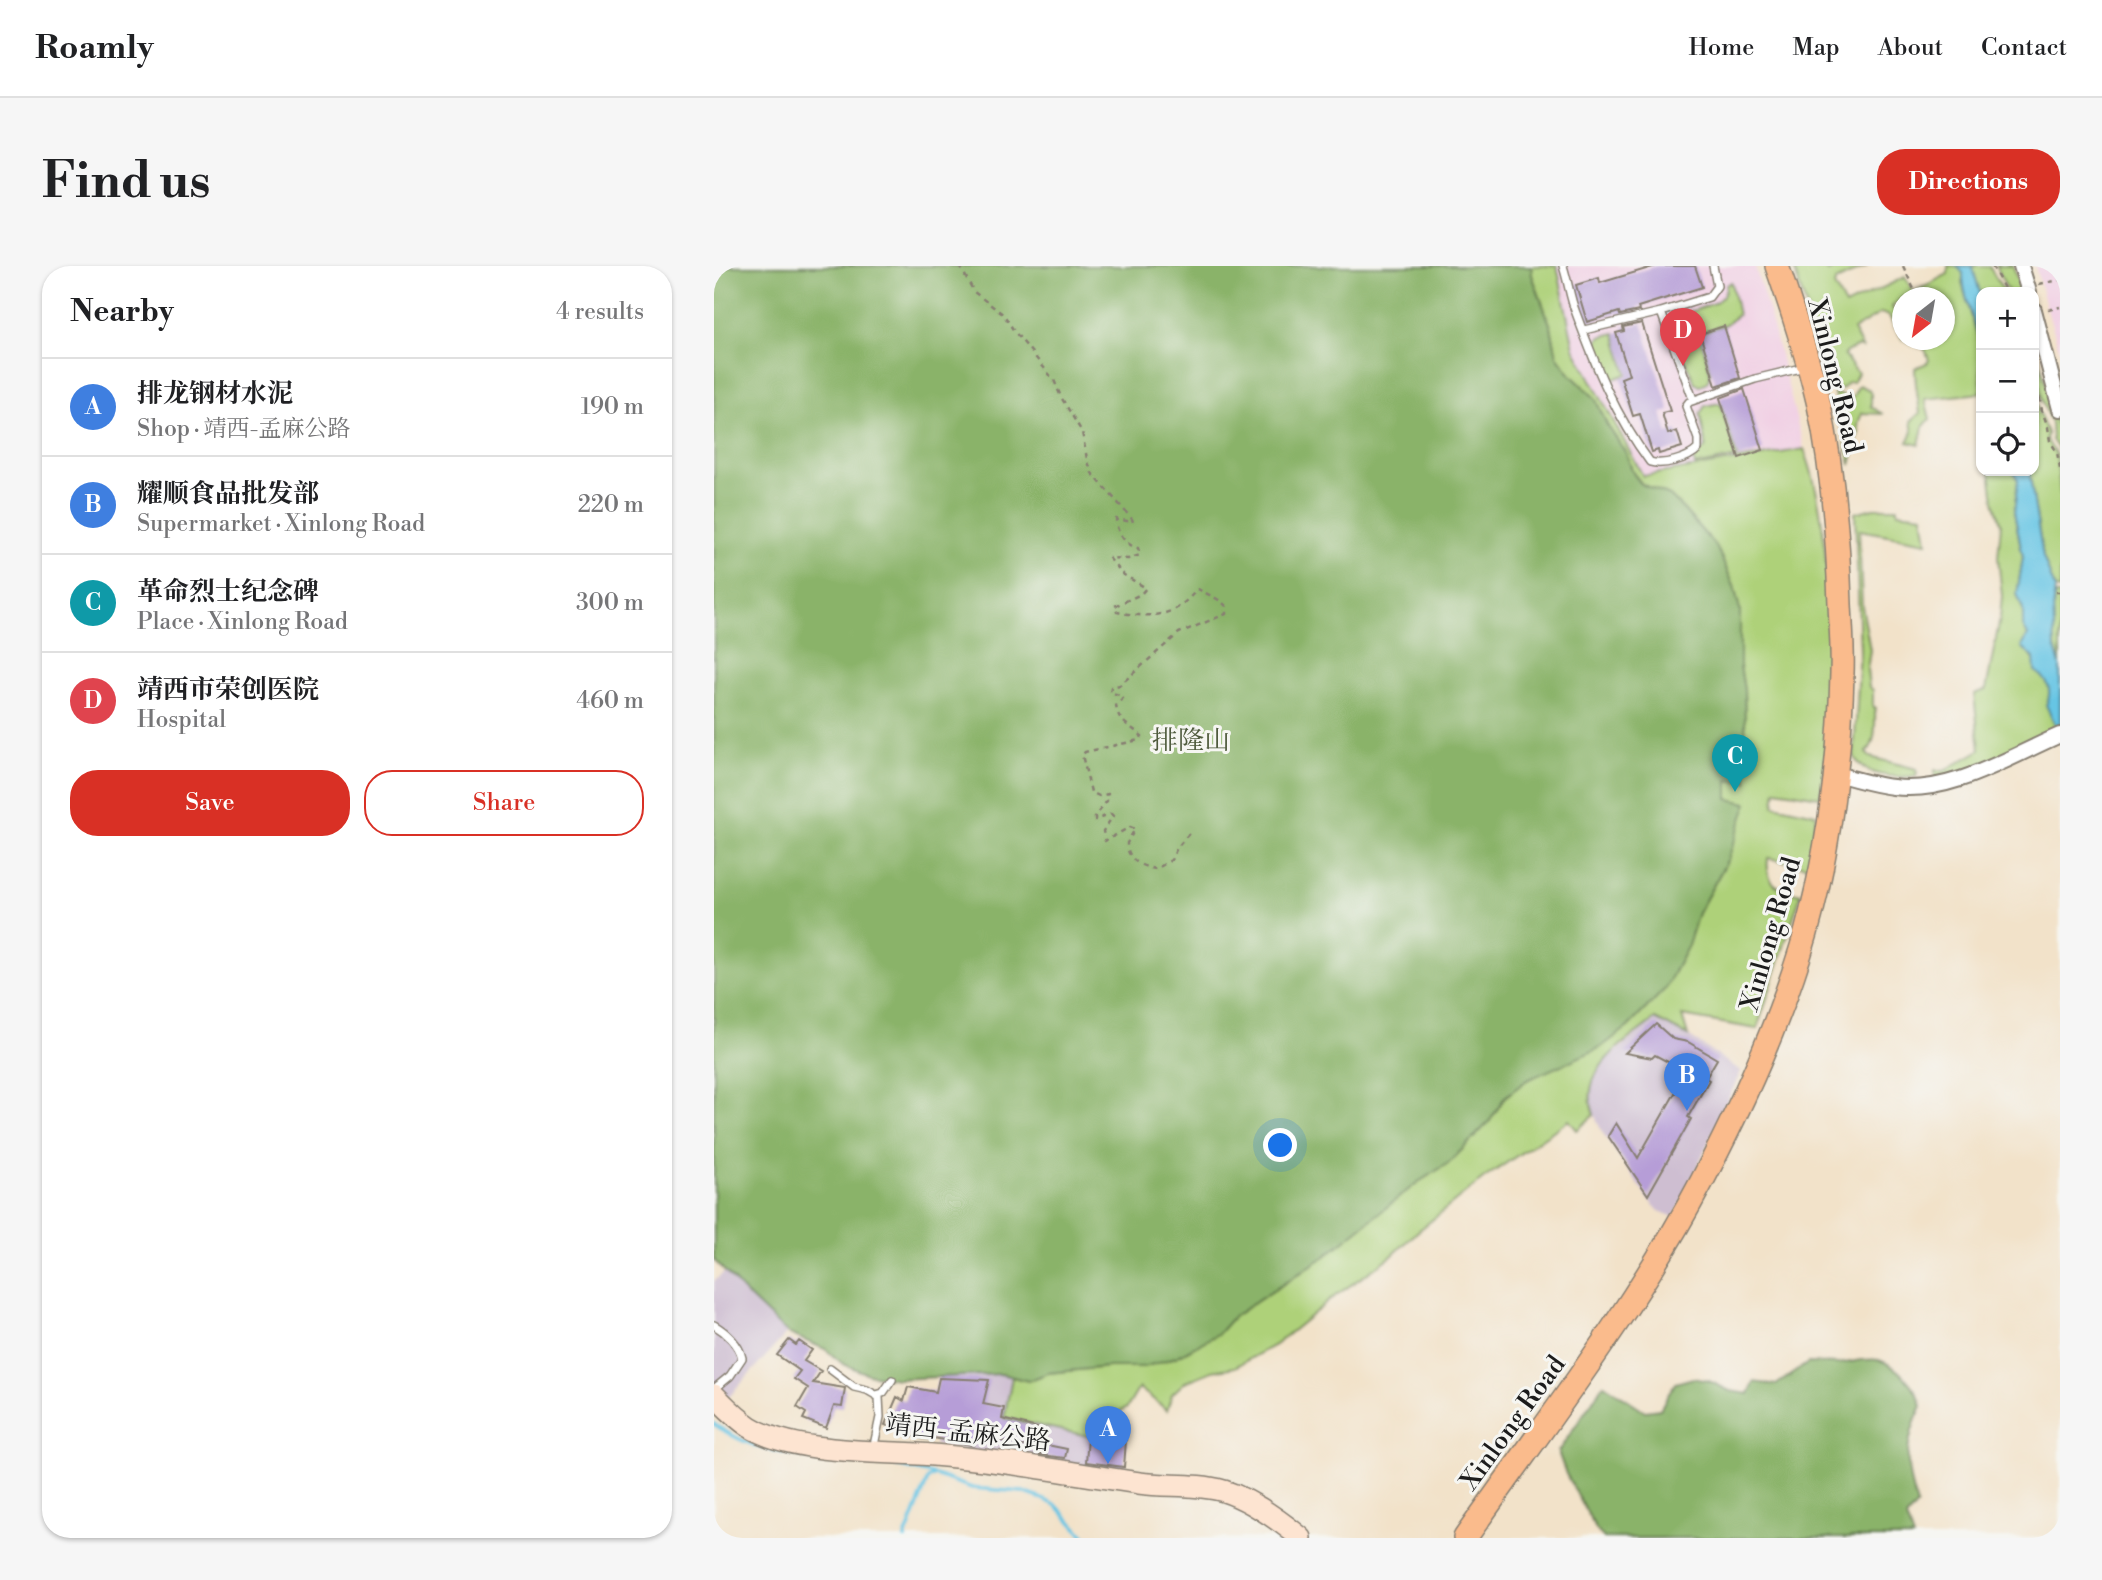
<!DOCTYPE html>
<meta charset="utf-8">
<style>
body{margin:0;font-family:"Libre Bodoni","Noto Serif SC",serif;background:#f6f6f6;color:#202124}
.controls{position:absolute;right:21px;top:21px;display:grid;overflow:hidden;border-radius:14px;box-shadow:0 2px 5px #0004}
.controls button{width:63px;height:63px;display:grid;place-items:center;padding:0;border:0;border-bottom:2px solid #e0e0e0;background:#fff;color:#202124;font:35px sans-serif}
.compass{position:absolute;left:1178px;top:21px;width:63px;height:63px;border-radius:50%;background:#fff;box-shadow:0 2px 5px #0004;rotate:211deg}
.you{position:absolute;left:567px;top:880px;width:24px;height:24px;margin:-18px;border:5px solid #fff;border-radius:50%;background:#1a73e8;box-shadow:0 0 0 10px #1a73e833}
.badge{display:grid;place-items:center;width:46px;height:46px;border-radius:50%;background:#d93025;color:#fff;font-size:23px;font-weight:700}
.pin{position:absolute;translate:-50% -58px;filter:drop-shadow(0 2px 4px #0008)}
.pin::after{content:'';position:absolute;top:37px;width:24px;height:21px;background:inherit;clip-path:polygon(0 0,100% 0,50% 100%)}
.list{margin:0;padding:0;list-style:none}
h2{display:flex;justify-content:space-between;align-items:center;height:91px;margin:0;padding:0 28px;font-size:30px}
h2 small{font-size:23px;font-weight:400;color:#757577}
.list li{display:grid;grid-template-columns:46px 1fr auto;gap:21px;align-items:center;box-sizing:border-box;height:98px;padding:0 28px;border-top:2px solid #e0e0e0}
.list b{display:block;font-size:26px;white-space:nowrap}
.list p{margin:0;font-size:23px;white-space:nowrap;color:#757577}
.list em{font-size:23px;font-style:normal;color:#757577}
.actions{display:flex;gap:14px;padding:21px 28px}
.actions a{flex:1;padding:16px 0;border:2px solid #d93025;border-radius:28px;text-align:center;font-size:24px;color:#d93025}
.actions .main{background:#d93025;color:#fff}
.icon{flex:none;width:38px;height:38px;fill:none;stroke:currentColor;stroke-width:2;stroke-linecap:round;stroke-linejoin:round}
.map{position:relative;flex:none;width:1346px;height:1272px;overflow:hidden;border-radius:28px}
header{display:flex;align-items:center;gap:42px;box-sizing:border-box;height:98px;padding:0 35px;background:#fff;border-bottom:2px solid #e0e0e0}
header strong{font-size:33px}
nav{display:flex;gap:38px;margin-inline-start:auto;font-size:24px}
.intro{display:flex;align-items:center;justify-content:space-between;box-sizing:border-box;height:168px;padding:0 42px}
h1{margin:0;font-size:49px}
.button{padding:18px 32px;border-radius:28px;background:#d93025;color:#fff;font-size:24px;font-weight:700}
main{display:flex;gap:42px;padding:0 42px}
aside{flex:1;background:#fff;border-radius:28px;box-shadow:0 2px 5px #0004}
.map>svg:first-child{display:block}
</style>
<header>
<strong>Roamly</strong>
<nav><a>Home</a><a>Map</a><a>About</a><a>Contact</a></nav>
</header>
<div class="intro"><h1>Find us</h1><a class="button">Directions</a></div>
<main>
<aside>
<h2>Nearby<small>4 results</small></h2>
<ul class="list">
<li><span class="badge" style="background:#3f7fe0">A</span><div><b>排龙钢材水泥</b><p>Shop · 靖西-孟麻公路</p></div><em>190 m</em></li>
<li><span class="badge" style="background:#3f7fe0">B</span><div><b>耀顺食品批发部</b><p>Supermarket · Xinlong Road</p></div><em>220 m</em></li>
<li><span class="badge" style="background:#0f9aa8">C</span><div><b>革命烈士纪念碑</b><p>Place · Xinlong Road</p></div><em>300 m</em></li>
<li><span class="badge" style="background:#e0444e">D</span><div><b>靖西市荣创医院</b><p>Hospital</p></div><em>460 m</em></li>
</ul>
<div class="actions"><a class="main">Save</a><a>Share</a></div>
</aside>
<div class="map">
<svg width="1346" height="1272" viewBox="0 0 1346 1272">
<rect width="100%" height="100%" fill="#f6f6f2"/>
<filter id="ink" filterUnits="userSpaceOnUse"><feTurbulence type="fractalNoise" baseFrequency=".0143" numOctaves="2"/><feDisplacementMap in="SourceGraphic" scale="14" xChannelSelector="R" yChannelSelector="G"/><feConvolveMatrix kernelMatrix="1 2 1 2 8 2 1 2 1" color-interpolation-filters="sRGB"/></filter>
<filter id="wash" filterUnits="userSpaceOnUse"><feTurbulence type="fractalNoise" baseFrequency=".00686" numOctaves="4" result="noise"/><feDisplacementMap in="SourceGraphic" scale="28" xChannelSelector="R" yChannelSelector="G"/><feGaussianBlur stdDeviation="1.57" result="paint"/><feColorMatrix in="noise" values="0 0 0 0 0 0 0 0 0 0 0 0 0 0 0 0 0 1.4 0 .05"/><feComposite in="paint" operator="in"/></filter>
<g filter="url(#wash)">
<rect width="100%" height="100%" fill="#f2e2c9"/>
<path fill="#f1d0e4" d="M 843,0 L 1041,0 L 1058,57 L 1090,183 L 929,210 L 909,168 L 860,82 Z
M 1321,0 L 1346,0 L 1346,85 L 1334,47 Z"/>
<path fill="#cebed1" d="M 941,753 L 974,770 L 1027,805 L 960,951 L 945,945 L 934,933 L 888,866 L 875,836 L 876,821 L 886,799 Z
M 11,1006 L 73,1067 L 14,1132 L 0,1117 L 0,1015 Z
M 253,1108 L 288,1108 L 298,1111 L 290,1152 L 379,1170 L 380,1162 L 397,1163 L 397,1171 L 413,1173 L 410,1207 L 220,1179 L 228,1138 L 219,1135 L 224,1110 Z"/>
<path fill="#aed179" stroke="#65764a" stroke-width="2" d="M 817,0 L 843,0 L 860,82 L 929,210 L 1090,183 C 1110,235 1113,298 1114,353 C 1115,413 1117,472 1106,531 L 1062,524 L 1060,539 L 1102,548 L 1095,600 L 1054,592 C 1051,619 1064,623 1087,628 L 1043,763 L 968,750 L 974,770 L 941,753 C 910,777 863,804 880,849 L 863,864 L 855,854 L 769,913 L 703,966 L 678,990 L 621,1030 L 561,1079 L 521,1101 L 498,1105 L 471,1116 L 458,1128 L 453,1144 L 425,1122 L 413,1142 L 398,1150 L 396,1163 L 380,1162 L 379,1171 L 290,1152 L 298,1111 L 314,1115 L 334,1107 L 394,1101 L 430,1101 L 462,1091 L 490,1076 L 505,1067 L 519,1051 L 588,1006 L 703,917 L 736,896 L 775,856 L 791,831 L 812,814 L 860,792 L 914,761 L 951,723 L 974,679 L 984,647 L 1014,593 L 1032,537 L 1014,533 L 1014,514 L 1033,515 L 1030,424 L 1026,400 L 1026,344 L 1020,320 L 1003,282 L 970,244 L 956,230 L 928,218 L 919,207 L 912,187 L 893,159 L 881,132 L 857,109 L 843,90 L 837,61 L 818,9 Z
M 1079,0 L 1110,0 L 1114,6 L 1124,0 L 1153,0 L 1122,15 L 1120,20 L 1131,40 L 1191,11 L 1202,30 L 1188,32 L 1178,41 L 1188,57 L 1188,72 L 1175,50 L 1167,47 L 1139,64 L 1149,83 L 1145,80 L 1132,86 L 1130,90 L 1144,107 L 1139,116 L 1134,116 L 1128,123 L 1119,122 Z
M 1234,0 L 1243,0 L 1250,7 L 1248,17 L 1266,79 L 1267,127 L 1211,133 L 1216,153 L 1209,161 L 1205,179 L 1194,176 L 1199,166 L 1197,155 L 1206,147 C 1204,131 1201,119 1201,102 L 1213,97 L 1215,94 L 1211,83 L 1191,74 L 1230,74 L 1230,32 L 1206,31 L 1202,25 L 1234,8 Z
M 1258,0 L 1275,0 L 1290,26 L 1267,26 L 1267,30 Z
M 1282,0 L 1299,0 L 1307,26 L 1294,26 Z
M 1017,16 L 1024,49 L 1010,59 L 985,67 L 996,105 L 994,115 L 986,120 L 981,117 C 975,102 963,81 963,64 C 964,36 1012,47 1012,19 Z
M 901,67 L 913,108 L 895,115 L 881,79 L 886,71 Z
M 1320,73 L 1346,174 L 1346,186 L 1338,174 L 1337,158 L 1327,132 L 1320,89 Z
M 1320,118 L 1324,144 L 1333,167 L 1332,173 L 1342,189 L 1346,226 L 1346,324 L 1341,323 L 1329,291 L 1315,205 L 1320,205 Z
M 1145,119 L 1154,123 L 1157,128 L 1157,141 L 1169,148 L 1148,147 L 1144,158 L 1145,167 L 1137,199 L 1120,127 L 1138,132 Z
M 1006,137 L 1023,191 L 981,200 L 979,194 L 992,181 L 986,148 L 991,140 Z
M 1276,205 L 1299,205 L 1304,214 L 1300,246 L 1309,292 L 1303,328 L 1309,344 L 1309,355 L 1314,369 L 1311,383 C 1318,388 1333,414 1336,422 C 1340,435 1338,449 1343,462 C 1309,478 1256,510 1221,511 L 1221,504 L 1230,505 L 1266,484 L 1260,428 L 1272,424 L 1286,352 L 1288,330 L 1284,291 L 1287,258 L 1280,235 Z
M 1159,242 L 1183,242 L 1184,246 L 1209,249 L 1213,276 L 1145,264 L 1148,340 L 1156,384 L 1153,404 L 1155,421 L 1159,424 L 1159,441 L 1161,441 C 1161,456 1163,477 1152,487 L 1156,491 L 1203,503 L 1202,510 C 1182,512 1149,511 1140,490 L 1146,384 L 1141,247 Z
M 1341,329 L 1346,329 L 1346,399 C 1338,384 1337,345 1341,329 Z"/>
<path fill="#8ab369" stroke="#536842" stroke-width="2" d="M 0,0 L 817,0 L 818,9 L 837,61 L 843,90 L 857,109 L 881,132 L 893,159 L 912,187 L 919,207 L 927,218 L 956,230 L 970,244 L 1003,282 L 1020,320 L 1026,344 L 1026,400 L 1030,424 L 1033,516 L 1014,514 L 1014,533 L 1033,537 L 1031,545 L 1014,593 L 984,647 L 974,679 L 951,723 L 914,761 L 886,782 L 813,814 L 791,831 L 775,856 L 736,896 L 703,917 L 610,991 L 519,1051 L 505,1067 L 462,1091 L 430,1101 L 394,1101 L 334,1107 L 314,1115 L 288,1108 L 184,1113 L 154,1108 L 129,1098 L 111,1083 L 73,1067 L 30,1026 L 0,994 Z
M 1147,1094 C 1153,1094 1160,1093 1165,1094 C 1184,1100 1203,1122 1208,1140 C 1190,1175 1190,1202 1203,1239 L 1192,1252 L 1199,1272 L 890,1272 L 883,1265 L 852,1208 L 844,1186 L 890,1118 L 931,1145 L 946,1143 L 961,1117 L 979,1112 L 995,1115 L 1016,1125 L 1035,1128 L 1040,1116 L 1062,1119 L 1094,1097 L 1125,1098 Z"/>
<path fill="#66c5e4" stroke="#417080" stroke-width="2" d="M 1243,0 L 1258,0 L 1267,30 L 1267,98 C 1265,90 1267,82 1265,74 C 1260,54 1248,27 1249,7 Z
M 1299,205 L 1315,205 L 1329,291 L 1341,323 L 1339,337 L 1341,382 L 1346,399 L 1346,461 L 1343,462 L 1332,439 C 1339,425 1334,413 1321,405 L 1320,392 L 1308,381 L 1314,369 L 1309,360 L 1309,344 L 1303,328 L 1309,291 L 1300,246 L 1304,214 Z"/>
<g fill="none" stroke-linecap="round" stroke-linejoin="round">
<path stroke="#66c5e4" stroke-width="3.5" d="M 0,1158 C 27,1177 54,1187 87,1189
M 168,1196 L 221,1209 L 258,1222 L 309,1226 L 326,1232 L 342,1239 L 372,1272
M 191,1272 L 214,1213 L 221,1209"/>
</g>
<g id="blocks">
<path fill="#b69dd7" d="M 942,0 L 981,0 L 988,21 L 924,41 L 925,45 L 906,49 L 905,46 L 873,56 L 862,19 L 885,12 L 886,17 Z
M 928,57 L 956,145 L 948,147 L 954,168 L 963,165 L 968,181 L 945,188 L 944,184 L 938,186 L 926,148 L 919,150 L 907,112 L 915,109 L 902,67 L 910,65 L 909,61 Z
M 1010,60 L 1026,112 L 1002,120 L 986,68 Z
M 1030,123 L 1049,184 L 1025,192 L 1006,132 Z
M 942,758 L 959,773 L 974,776 L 1003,793 L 992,812 L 995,814 L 974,851 L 977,853 L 934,929 L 894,870 L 902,857 L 924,892 L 973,806 L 941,789 L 938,792 L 911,787 Z
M 75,1074 L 82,1079 L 85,1075 L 98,1084 L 90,1095 L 107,1105 L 99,1117 L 131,1122 L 128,1141 L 120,1140 L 112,1162 L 89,1153 L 92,1147 L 83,1141 L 94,1122 L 80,1113 L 86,1105 L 63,1089 Z
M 225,1112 L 275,1114 L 269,1138 L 290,1142 L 288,1153 L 331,1164 L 326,1184 L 283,1174 L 260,1173 L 259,1179 L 219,1172 L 219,1174 L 208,1173 L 191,1169 L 192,1166 L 171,1159 L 183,1131 L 190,1135 L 194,1121 L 222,1126 Z
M 382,1162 L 396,1163 L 396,1173 L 412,1174 L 410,1201 L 372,1196 L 374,1172 L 381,1172 Z
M 328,1178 L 353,1183 L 351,1192 L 326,1189 Z"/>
</g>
</g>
<g filter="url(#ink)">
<use href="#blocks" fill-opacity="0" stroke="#877f72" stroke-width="2"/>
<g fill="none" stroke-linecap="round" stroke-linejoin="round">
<defs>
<path id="service" d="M 849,0 C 854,15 856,32 862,47 C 882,101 901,149 936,196 C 949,200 974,193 984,183 L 984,173 L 972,140 L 975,136 L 1041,113 L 1091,101
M 947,46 L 979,133
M 870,64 L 947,46 L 995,31 L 1003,20 L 999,0
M 0,1059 C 12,1066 25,1078 28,1092 L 16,1110 L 0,1123
M 116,1103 L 140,1121 L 153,1124 L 165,1131 L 166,1151 L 159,1184
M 162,1129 L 169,1127 L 178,1114"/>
<path id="minor" d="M 1307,0 L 1315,26
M 1320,44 L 1346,143
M 1121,508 C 1140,512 1159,519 1179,521 C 1236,529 1295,491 1346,469"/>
<path id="secondary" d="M 0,1129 C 11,1140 22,1152 36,1161 C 80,1188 166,1185 219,1189 C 288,1194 356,1207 425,1217 C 453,1221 482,1217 510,1225 C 538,1234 565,1254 587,1272"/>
<path id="primary" d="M 751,1272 C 833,1155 921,1042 988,915 C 1030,835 1067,754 1092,667 C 1115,583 1126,494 1128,407 C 1129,384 1127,361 1126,338 C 1124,271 1119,205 1105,139 C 1094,92 1079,46 1063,0"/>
</defs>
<use href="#service" stroke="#877f72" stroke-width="10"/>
<use href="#minor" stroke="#877f72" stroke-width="18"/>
<use href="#secondary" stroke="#877f72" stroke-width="24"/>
<use href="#primary" stroke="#877f72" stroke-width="26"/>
<path stroke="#877f72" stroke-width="2.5" stroke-dasharray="5 5" stroke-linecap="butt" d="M 246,0 L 260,26 L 290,49 L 300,65 L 340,114 L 347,131 L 368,166 L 373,193 L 378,207 L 418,253 L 419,256 L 402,253 C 402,266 411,279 424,282 L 426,289 L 414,293 L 395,292 L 410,309 L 432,322 L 427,328 L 401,340 L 403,346 C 421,350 447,352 463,342 C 471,337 478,329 484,323 L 507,335 L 512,340 L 512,348 L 465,367 L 406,419 L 397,421 L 396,426 L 408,430 L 408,434 L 402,438 C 403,456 415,459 428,470 L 425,474 L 371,486 L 368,489 L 377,526 L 385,530 L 394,528 L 395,532 L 381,551 L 381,554 L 397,548 L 399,550 L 389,565 L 391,575 L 416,561 L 421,563 L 413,577 C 413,594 427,601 442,603 L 457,594 L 463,582 L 477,565
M 1189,0 L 1204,32
M 1278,0 L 1292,26
M 0,6 L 9,0
M 1325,18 L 1346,14
M 1334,44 L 1346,41
M 1320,102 L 1328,145 L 1334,161 L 1336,175 L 1343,186 L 1346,203
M 1342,326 L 1346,326"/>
<use href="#service" stroke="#fff" stroke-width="7"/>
<use href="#minor" stroke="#fff" stroke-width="14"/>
<use href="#secondary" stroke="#fde4d1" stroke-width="21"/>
<use href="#primary" stroke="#fabb8c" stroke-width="23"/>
</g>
</g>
<g text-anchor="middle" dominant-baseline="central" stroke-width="6" stroke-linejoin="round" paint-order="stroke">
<g font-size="26" fill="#1c1c1c" stroke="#f6f6f2">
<text transform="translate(1121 110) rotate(76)">Xinlong Road</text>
<text transform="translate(1057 668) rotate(-74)">Xinlong Road</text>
<text transform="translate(799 1157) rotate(-54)">Xinlong Road</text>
<text transform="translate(254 1167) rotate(6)">靖西-孟麻公路</text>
</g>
<g font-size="26" fill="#4f5b3d" stroke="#f6f6f2">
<text x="477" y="475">排隆山</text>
</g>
</g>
</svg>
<div class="controls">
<button>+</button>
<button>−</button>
<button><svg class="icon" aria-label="locate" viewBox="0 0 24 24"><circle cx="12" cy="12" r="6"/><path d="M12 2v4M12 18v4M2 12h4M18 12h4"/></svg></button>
</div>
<svg class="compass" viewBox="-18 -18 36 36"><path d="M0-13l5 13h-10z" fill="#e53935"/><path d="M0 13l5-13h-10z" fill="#757577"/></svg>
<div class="you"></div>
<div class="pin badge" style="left:394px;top:1198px;background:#3f7fe0">A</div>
<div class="pin badge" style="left:973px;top:845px;background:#3f7fe0">B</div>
<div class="pin badge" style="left:1021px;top:526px;background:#0f9aa8">C</div>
<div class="pin badge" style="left:969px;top:100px;background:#e0444e">D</div>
</div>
</main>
